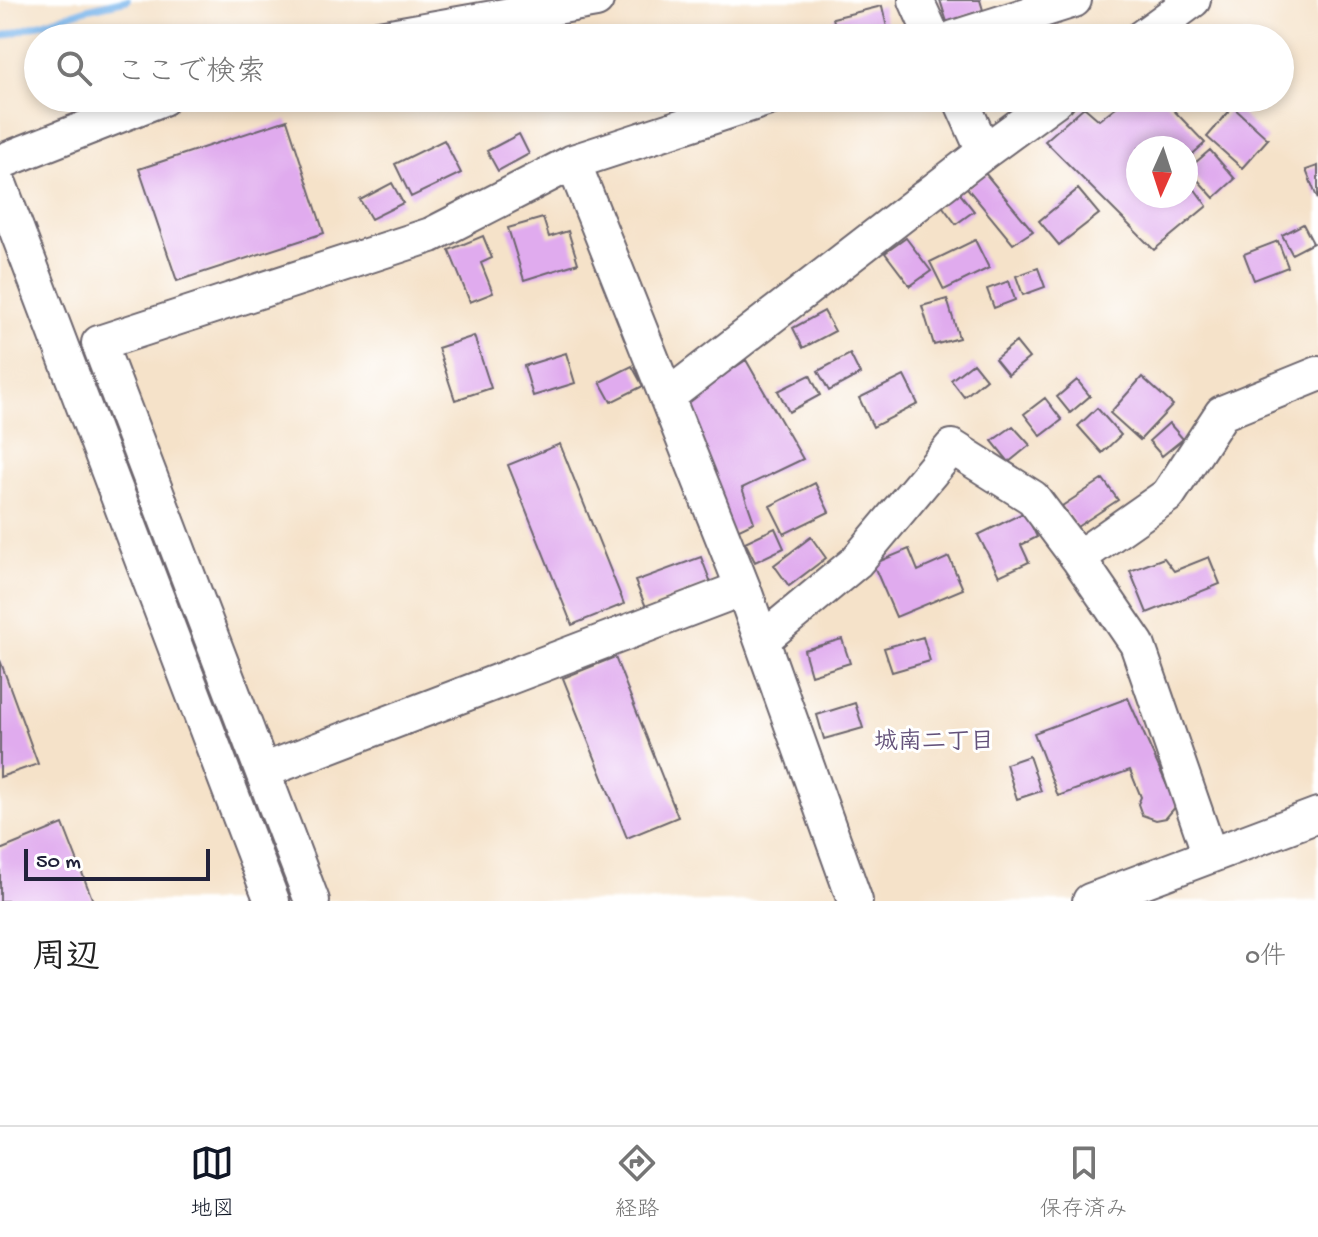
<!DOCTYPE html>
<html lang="ja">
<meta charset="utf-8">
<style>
body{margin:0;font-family:"Gochi Hand","Klee One",sans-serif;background:#f2f2f2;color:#222}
.compass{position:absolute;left:1126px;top:136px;width:72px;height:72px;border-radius:50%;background:#fff;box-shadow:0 4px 12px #0003;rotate:183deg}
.scale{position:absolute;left:24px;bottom:20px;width:186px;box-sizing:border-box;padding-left:8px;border:4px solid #22223b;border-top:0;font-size:22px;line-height:28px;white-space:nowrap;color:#22223b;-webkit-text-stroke:6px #fff;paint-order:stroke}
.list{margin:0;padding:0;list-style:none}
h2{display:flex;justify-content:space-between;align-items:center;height:104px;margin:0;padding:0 32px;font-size:34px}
h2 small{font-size:26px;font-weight:400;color:#767676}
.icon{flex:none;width:44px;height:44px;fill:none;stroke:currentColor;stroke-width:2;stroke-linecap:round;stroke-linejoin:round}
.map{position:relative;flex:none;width:1318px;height:901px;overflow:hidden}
.search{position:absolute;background:#fff;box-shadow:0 4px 12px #0003;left:24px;right:24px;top:24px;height:88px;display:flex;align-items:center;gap:20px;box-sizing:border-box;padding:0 28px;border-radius:44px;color:#767676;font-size:30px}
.sheet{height:224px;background:#fff}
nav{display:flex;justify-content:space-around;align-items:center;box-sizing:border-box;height:112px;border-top:2px solid #e0e0e0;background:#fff;font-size:22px;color:#767676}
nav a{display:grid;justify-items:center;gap:4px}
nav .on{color:#111827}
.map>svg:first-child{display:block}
</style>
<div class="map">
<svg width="1318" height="901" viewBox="0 0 1318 901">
<rect width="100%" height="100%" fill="#fff"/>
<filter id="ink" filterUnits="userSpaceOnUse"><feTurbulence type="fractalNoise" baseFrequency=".0125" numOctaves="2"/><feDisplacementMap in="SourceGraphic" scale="16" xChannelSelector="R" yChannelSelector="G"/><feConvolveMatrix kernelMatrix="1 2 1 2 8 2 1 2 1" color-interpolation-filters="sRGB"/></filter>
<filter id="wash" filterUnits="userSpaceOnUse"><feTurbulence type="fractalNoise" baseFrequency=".006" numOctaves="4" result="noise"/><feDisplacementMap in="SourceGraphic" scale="32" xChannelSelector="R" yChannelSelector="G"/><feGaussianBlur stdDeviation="1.8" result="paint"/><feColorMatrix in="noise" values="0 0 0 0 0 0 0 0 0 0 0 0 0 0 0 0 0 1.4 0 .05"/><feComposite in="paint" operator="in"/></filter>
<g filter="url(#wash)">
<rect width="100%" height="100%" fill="#f5e2c9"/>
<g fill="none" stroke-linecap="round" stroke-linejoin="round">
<path stroke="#79b5eb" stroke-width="7" d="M 0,37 L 87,9 L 127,0"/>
</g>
<g id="blocks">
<path fill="#e0abee" d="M 940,0 L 980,0 L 983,10 L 947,22 Z
M 882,6 L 889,36 L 838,38 L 833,18 Z
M 1110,98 L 1162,98 L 1205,143 L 1186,160 L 1186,148 L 1138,148 L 1138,196 L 1186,196 L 1186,177 L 1207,206 L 1154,250 L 1045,141 L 1084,107 L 1099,120 L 1117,106 Z
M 1233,107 L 1268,139 L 1242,168 L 1207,137 Z
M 287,120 L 324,233 L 177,281 L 139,169 Z
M 519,134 L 529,154 L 498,171 L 487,151 Z
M 444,140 L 461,173 L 411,197 L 395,164 Z
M 1210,150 L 1235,179 L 1214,198 L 1188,169 Z
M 1318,166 L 1318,200 L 1306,170 Z
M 985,173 L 1033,231 L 1013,244 L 967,188 Z
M 392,183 L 403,203 L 371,219 L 360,200 Z
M 1078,189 L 1099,214 L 1059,245 L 1039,221 Z
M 957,190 L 974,211 L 956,224 L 940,203 Z
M 543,218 L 549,237 L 568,231 L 578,263 L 524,280 L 508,228 Z
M 1303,224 L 1313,243 L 1292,254 L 1282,235 Z
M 483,236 L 492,258 L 481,263 L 493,293 L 470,302 L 449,250 Z
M 906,238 L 931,271 L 910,286 L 885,253 Z
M 975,240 L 989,268 L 944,290 L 930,262 Z
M 1278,241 L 1288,267 L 1254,280 L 1244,254 Z
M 1038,268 L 1045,287 L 1023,295 L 1016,276 Z
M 1009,281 L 1015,300 L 994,308 L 987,289 Z
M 947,299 L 959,338 L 934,345 L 922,306 Z
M 824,311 L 835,331 L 803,348 L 793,328 Z
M 474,336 L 491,388 L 455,400 L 438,348 Z
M 1016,342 L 1029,358 L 1008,375 L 995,359 Z
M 566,353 L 575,383 L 533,396 L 524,366 Z
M 850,354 L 860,374 L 829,391 L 818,371 Z
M 746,360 L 803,459 L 742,488 L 754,522 L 731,533 L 676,407 Z
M 973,363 L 986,379 L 964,397 L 951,380 Z
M 632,366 L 643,386 L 611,402 L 600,382 Z
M 810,375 L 820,395 L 789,412 L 778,391 Z
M 904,376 L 918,404 L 873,427 L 859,398 Z
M 1142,377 L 1173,405 L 1140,440 L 1110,413 Z
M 1077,380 L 1090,396 L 1070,413 L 1057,397 Z
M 1045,398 L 1062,420 L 1041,436 L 1024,414 Z
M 1097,408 L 1121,435 L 1102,453 L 1078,426 Z
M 1169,423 L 1183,439 L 1162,456 L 1149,441 Z
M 1013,426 L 1030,445 L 1009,462 L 992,441 Z
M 560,444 L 624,604 L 572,625 L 508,465 Z
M 1103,479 L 1118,500 L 1077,527 L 1062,506 Z
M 815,483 L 829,512 L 784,534 L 770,506 Z
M 1025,512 L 1037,537 L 1021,545 L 1029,562 L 999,576 L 978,535 Z
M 775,528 L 784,548 L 755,562 L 745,542 Z
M 811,537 L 826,558 L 789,586 L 774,565 Z
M 909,549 L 918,571 L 949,557 L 963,589 L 896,617 L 873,564 Z
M 701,557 L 711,583 L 646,607 L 635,581 Z
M 1209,557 L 1220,584 L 1147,613 L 1130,571 L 1164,558 L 1174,571 Z
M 923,637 L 930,661 L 892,672 L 884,648 Z
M 842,639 L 850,663 L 811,675 L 804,650 Z
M 615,657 L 678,817 L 627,838 L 563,678 Z
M 0,660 L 38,764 L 0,777 Z
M 1128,698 L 1168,788 L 1175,790 L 1177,805 L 1166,818 L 1156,820 L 1142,815 L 1138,804 L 1141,797 L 1130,770 L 1058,796 L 1034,733 Z
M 855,703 L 863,728 L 824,739 L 817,715 Z
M 1029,756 L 1041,791 L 1017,799 L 1006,764 Z
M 63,824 L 93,901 L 0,901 L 0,850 Z"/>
</g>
</g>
<g filter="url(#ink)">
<use href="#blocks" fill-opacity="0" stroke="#6c656d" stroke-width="2"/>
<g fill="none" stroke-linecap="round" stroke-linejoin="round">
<defs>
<path id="minor" d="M 916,0 L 933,38
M 379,38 L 596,0
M 954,38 L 1074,0
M 1141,38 L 1193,0
M 960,98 L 984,152
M 0,162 L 163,98
M 573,162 L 769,98
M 0,186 L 272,901
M 667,397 L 984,152 L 1058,98
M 762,640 L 856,562 L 952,447 L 1033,498 L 1078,558
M 263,771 L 743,588
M 1210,855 L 1137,644 L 1078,558 L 1168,495 L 1222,413 L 1318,374
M 312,901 L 99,343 L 431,235 L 573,162 L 743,588 L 855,901
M 1090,901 L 1318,815"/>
</defs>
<use href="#minor" stroke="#6c656d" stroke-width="38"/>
<use href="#minor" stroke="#fff" stroke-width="34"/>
</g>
</g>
<g text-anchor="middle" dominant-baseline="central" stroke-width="6" stroke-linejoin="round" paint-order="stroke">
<g font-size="24" font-weight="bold" fill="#64527a" stroke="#fff">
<text x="934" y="743">城南二丁目</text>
</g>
</g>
</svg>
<svg class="compass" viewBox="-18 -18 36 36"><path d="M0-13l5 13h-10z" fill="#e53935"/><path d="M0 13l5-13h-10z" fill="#767676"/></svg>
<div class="scale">50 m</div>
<div class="search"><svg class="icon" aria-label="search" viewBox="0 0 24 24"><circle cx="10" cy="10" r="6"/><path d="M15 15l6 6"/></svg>ここで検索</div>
</div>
<section class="sheet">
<h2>周辺<small>0件</small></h2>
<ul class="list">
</ul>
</section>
<nav>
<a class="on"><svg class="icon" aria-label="map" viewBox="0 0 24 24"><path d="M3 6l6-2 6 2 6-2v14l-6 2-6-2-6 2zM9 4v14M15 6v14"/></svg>地図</a>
<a><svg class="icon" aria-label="directions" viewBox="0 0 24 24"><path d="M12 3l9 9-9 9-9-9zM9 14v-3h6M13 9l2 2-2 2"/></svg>経路</a>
<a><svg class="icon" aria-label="saved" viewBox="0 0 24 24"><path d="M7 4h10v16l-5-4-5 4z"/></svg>保存済み</a>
</nav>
